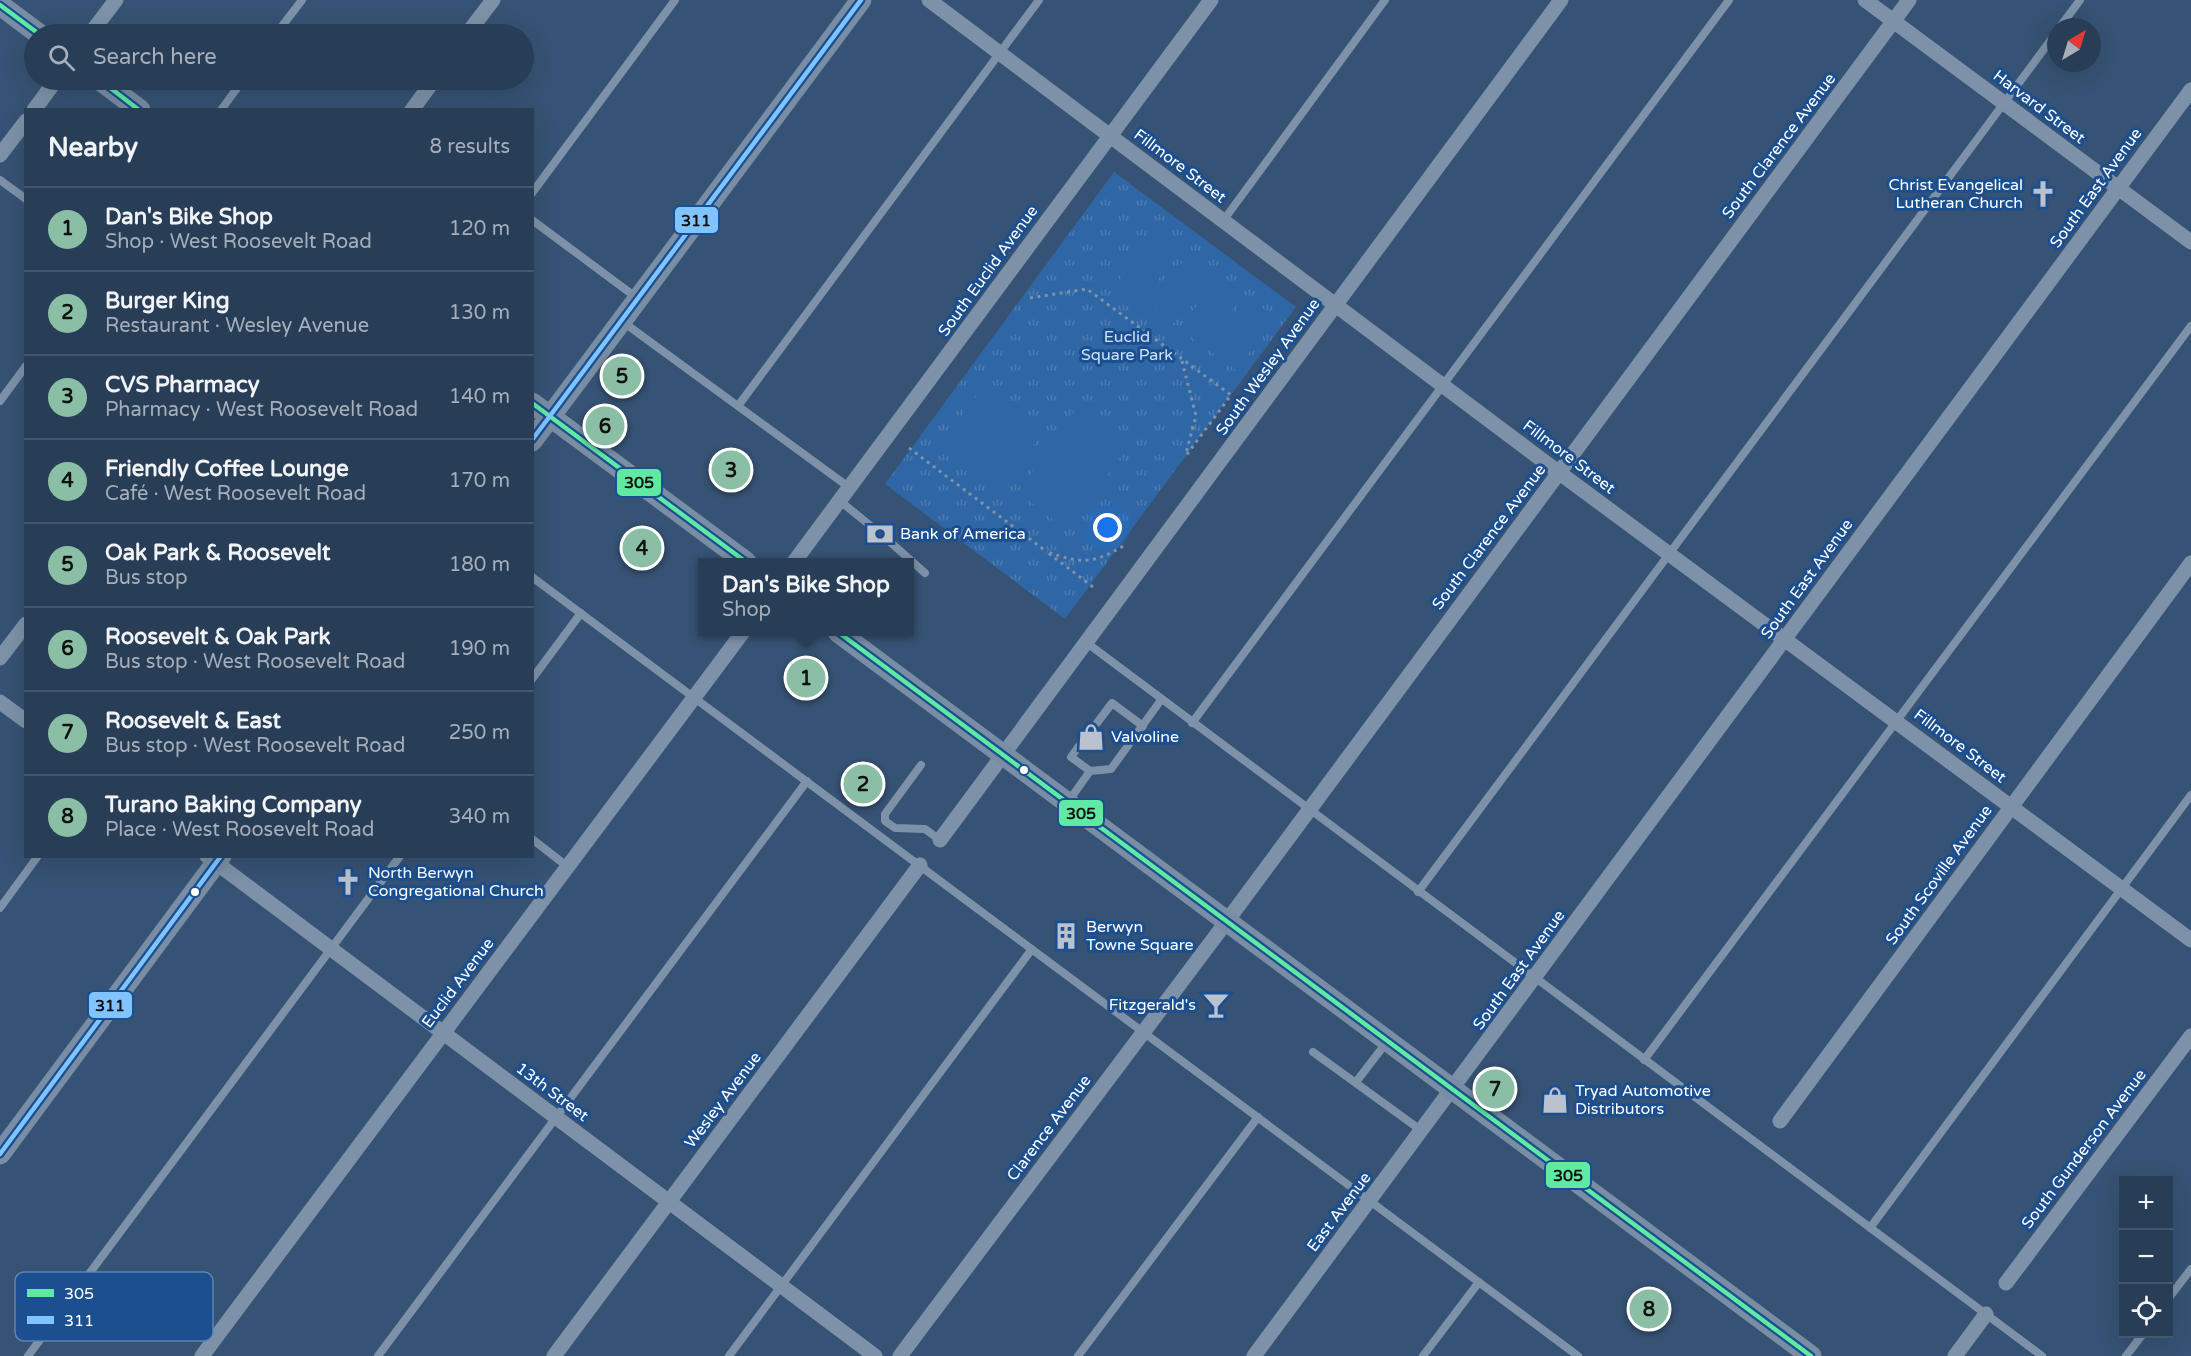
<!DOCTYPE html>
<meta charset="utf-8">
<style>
body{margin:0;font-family:"Varela Round",sans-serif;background:#344961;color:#f1f3f6}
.controls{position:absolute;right:18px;bottom:18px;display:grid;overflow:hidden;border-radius:0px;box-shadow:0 6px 24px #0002}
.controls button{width:54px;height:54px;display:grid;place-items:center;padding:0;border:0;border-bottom:2px solid #44576d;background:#283e57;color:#f1f3f6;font:30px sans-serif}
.compass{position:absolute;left:2047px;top:18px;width:54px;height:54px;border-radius:50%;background:#283e57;box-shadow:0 6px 24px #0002;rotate:38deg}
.you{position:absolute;left:1108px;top:528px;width:21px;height:21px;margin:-15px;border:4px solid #fff;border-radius:50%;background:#1a73e8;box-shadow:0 0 0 9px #1a73e833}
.badge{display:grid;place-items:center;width:39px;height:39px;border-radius:50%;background:#8abfa5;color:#111;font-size:20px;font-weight:700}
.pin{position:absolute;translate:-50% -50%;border:3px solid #fff;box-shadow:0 2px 6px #0006}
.popup{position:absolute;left:698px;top:558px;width:216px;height:78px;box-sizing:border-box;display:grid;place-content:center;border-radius:0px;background:#283e57;filter:drop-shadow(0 2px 4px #0005);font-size:20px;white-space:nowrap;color:#a5aeba}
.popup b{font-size:22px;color:#f1f3f6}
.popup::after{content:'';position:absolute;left:50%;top:100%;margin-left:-12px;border:12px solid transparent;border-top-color:#283e57}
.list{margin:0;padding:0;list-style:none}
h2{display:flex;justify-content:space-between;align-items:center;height:78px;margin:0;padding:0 24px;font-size:26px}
h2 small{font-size:20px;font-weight:400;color:#a5aeba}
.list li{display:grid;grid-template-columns:39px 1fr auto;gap:18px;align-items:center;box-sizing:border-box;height:84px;padding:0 24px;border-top:2px solid #44576d}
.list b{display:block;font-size:22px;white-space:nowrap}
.list p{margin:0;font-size:20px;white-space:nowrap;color:#a5aeba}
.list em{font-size:20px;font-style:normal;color:#a5aeba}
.icon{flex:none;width:33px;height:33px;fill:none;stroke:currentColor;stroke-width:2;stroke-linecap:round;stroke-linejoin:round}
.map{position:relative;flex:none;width:2191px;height:1356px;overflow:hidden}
.search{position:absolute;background:#283e57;box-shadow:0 6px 24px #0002;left:24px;top:24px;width:510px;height:66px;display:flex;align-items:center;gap:15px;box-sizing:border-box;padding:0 21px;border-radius:33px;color:#a5aeba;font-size:22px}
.panel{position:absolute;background:#283e57;box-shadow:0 6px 24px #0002;left:24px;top:108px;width:510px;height:750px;border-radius:0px}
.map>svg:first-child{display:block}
</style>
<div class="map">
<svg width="2191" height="1356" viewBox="0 0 2191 1356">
<defs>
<pattern id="grass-tufts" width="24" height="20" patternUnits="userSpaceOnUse" patternTransform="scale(1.5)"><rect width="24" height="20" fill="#2f66a5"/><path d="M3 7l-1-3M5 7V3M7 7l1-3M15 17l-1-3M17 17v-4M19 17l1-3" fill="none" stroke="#4e7db2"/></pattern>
</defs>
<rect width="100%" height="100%" fill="#365274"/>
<path fill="url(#grass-tufts)" d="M 1114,172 L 1296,307 L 1065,619 L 885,484 Z"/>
<path fill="#2f66a5" d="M 1158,230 L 1182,248 L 1142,301 L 1118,282 Z
M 1189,253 L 1213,271 L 1174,323 L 1149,305 Z
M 1219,276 L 1244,294 L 1204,347 L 1180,328 Z
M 1251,299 L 1275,318 L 1236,370 L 1211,352 Z
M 985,384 L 1045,429 L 1001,488 L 942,444 Z
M 1076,409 L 1126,449 L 1067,531 L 1019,492 Z"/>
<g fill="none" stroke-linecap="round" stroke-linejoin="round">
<path stroke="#7d92a8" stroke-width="3" stroke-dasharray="3 4.5" stroke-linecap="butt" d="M 1030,298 L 1087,289 L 1231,395 L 1185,457
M 1182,361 L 1196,416 L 1186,453
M 909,448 L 1047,552
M 1093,587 L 1047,552 C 1080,563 1092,565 1123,546"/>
<path stroke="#7d92a8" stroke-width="8" d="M 2060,27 L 2080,0
M 276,34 L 302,0
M 221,110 L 243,80
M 0,180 L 26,199
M 532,193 L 675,0
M 532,220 L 637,298
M 1223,221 L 1385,0
M 623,322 L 850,488
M 0,401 L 26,366
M 738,406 L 1039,0
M 840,501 L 872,527
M 889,541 L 925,573
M 532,577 L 1578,1356
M 1087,643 L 2042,1356
M 532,679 L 581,613
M 1097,723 L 1112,703 L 1143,726
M 1192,723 L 1729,0
M 1079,746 L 1071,757 L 1090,771 L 1111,769 L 1161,700
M 921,765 L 885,814 L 885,821 L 895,828 L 925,829 L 940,840
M 1068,802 L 1090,771
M 532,839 L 568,867
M 1418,892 L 2056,33
M 0,908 L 38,856
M 1313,1052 L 1422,1131
M 1644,1060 L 2191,326
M 1356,1082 L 1386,1043
M 1870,1228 L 2191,795
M 2168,1299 L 2191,1269
M 28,1356 L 400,856
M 378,1356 L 807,781
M 729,1356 L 1032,949
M 1078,1356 L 1258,1117
M 1423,1356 L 1479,1282
M 2126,1356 L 2143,1334"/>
<path stroke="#7d92a8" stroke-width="15" d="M 929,0 L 1538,457 L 2191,940
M 1865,0 L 2191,242
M 90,34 L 116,0
M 467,34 L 493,0
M 34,110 L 56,80
M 412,110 L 434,80
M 0,155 L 26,121
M 794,562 L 1211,0
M 0,658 L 26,624
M 0,702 L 26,721
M 940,840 L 1561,0
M 207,856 L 875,1356
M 1780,1121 L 2191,563
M 2006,1283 L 2191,1036
M 202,1356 L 743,632
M 554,1356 L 920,865
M 900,1356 L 1227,921 L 1909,0
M 1254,1356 L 2191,90
M 1955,1356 L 1986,1314"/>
<path stroke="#798da4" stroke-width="21" d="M 0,5 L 39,34
M 100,80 L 140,110
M 532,403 L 746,562
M 532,441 L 861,0
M 838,632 L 1811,1356
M 0,1154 L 221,856"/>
<defs>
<path id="bus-1" d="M 0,5 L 39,34
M 100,80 L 139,110
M 532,403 L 746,562
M 838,632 L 1811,1356"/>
<path id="bus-2" d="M 532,440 L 861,0
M 0,1154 L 221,856"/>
</defs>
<use href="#bus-1" stroke="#1b4f8f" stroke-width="9"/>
<use href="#bus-2" stroke="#1b4f8f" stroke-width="9"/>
<use href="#bus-1" stroke="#60e9a3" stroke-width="4.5"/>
<use href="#bus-2" stroke="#80c4ff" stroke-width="4.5"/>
</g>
<defs>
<symbol id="church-bare" viewBox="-9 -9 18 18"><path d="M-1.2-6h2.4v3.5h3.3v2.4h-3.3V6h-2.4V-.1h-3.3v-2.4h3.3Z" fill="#b9c2ce" stroke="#1b4f8f" stroke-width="2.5" paint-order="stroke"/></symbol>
<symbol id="bank-bare" viewBox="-9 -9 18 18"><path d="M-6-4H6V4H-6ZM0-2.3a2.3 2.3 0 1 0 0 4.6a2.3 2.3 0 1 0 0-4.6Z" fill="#b9c2ce" stroke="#1b4f8f" stroke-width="2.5" paint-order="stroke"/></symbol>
<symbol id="shop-bare" viewBox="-9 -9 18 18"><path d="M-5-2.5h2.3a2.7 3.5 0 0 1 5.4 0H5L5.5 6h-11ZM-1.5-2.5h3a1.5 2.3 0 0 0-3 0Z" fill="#b9c2ce" stroke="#1b4f8f" stroke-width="2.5" paint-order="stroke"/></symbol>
<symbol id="building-bare" viewBox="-9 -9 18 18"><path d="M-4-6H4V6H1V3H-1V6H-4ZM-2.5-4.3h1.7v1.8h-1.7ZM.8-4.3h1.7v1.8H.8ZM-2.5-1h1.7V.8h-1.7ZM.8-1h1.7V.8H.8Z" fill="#b9c2ce" stroke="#1b4f8f" stroke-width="2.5" paint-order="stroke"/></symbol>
<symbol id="bar-bare" viewBox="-9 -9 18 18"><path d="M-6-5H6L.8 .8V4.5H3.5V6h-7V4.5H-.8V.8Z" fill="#b9c2ce" stroke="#1b4f8f" stroke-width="2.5" paint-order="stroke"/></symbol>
</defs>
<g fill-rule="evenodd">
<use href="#church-bare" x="2024" y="175" width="38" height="38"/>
<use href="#bank-bare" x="861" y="515" width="38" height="38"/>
<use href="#shop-bare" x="1072" y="718" width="38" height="38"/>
<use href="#church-bare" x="329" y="863" width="38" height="38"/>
<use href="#building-bare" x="1047" y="917" width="38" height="38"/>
<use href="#bar-bare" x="1197" y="986" width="38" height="38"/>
<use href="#shop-bare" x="1536" y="1081" width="38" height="38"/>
</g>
<g fill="#fff" stroke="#1b4f8f" stroke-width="2">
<circle cx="1024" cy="770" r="5"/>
<circle cx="195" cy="892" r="5"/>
</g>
<g text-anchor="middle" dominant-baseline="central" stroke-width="6" stroke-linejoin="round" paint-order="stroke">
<g font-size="16" fill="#fff" stroke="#1b4f8f">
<text transform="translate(2039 107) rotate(37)">Harvard Street</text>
<text transform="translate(1779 146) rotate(-53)">South Clarence Avenue</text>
<text transform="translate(1180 166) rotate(37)">Fillmore Street</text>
<text transform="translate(2096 188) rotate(-54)">South East Avenue</text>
<text transform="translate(988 271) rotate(-54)">South Euclid Avenue</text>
<text transform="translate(1268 367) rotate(-54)">South Wesley Avenue</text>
<text transform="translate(1569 457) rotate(37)">Fillmore Street</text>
<text transform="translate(1489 537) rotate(-53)">South Clarence Avenue</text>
<text transform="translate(1807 579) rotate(-54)">South East Avenue</text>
<text transform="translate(1960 746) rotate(37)">Fillmore Street</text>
<text transform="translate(1939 875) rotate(-54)">South Scoville Avenue</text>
<text transform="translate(1519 970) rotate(-54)">South East Avenue</text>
<text transform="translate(458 983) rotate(-53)">Euclid Avenue</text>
<text transform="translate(552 1092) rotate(37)">13th Street</text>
<text transform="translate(723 1100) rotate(-53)">Wesley Avenue</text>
<text transform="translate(1049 1128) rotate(-53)">Clarence Avenue</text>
<text transform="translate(2084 1149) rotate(-53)">South Gunderson Avenue</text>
<text transform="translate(1339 1212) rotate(-53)">East Avenue</text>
</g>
<g font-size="16" fill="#fff" stroke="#1b4f8f" text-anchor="start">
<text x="2023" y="185" text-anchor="end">Christ Evangelical<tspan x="2023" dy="18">Lutheran Church</tspan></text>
<text x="900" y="534">Bank of America</text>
<text x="1111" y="737">Valvoline</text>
<text x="368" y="873">North Berwyn<tspan x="368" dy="18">Congregational Church</tspan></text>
<text x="1086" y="927">Berwyn<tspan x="1086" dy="18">Towne Square</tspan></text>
<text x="1196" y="1005" text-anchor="end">Fitzgerald's</text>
<text x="1575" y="1091">Tryad Automotive<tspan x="1575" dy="18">Distributors</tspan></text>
</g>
<g font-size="16" fill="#cfe3fa" stroke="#1b4f8f">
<text x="1127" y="337">Euclid<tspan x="1127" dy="18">Square Park</tspan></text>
</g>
</g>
<rect x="15" y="1272" width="198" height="69" rx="9" fill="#1b4f8f" stroke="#5f84b1" stroke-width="1.5"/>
<rect x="27" y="1289" width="27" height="8" fill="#60e9a3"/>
<rect x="27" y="1316" width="27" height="8" fill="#80c4ff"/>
<g font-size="16" fill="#fff">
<text x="64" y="1299">305</text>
<text x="64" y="1326">311</text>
</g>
<g stroke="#1b4f8f" stroke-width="2">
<rect x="674" y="206" width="45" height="28" rx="6" fill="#80c4ff"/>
<rect x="616" y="468" width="46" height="29" rx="6" fill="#60e9a3"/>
<rect x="1058" y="799" width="46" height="28" rx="6" fill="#60e9a3"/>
<rect x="88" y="991" width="45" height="28" rx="6" fill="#80c4ff"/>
<rect x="1545" y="1161" width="46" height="28" rx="6" fill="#60e9a3"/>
</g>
<g font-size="16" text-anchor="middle" font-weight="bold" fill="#111">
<text x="696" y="226">311</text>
<text x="639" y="488">305</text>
<text x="1081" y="819">305</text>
<text x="110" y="1011">311</text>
<text x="1568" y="1181">305</text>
</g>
</svg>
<div class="controls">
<button>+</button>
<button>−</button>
<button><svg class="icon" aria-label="locate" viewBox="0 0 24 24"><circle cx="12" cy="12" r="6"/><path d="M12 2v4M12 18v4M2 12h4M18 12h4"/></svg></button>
</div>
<svg class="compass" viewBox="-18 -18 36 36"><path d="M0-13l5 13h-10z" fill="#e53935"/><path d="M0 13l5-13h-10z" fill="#a5aeba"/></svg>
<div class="you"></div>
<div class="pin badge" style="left:806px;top:678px">1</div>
<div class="popup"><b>Dan's Bike Shop</b>Shop</div>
<div class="pin badge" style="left:863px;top:784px">2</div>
<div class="pin badge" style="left:731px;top:470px">3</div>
<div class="pin badge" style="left:642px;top:548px">4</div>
<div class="pin badge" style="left:622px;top:376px">5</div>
<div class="pin badge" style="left:605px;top:426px">6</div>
<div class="pin badge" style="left:1495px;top:1089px">7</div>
<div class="pin badge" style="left:1649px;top:1309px">8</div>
<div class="search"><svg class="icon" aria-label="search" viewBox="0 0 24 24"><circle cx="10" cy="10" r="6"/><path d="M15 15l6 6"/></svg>Search here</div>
<section class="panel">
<h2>Nearby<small>8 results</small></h2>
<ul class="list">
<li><span class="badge">1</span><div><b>Dan's Bike Shop</b><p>Shop · West Roosevelt Road</p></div><em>120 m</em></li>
<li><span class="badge">2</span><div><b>Burger King</b><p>Restaurant · Wesley Avenue</p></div><em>130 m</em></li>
<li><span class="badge">3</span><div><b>CVS Pharmacy</b><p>Pharmacy · West Roosevelt Road</p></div><em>140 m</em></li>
<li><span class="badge">4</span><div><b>Friendly Coffee Lounge</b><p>Café · West Roosevelt Road</p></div><em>170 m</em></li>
<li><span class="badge">5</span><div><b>Oak Park &amp; Roosevelt</b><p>Bus stop</p></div><em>180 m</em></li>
<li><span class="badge">6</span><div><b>Roosevelt &amp; Oak Park</b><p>Bus stop · West Roosevelt Road</p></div><em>190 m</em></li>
<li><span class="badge">7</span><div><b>Roosevelt &amp; East</b><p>Bus stop · West Roosevelt Road</p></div><em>250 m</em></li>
<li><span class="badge">8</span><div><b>Turano Baking Company</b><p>Place · West Roosevelt Road</p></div><em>340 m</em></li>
</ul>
</section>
</div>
